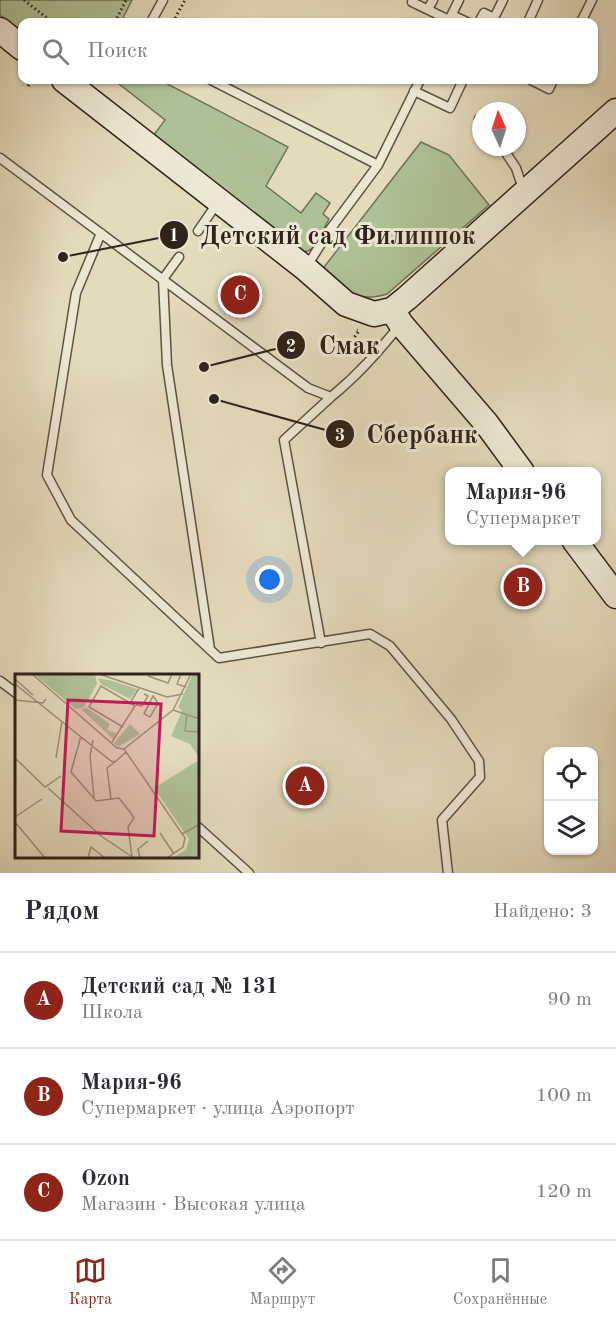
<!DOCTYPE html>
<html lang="ru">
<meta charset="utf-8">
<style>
body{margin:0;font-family:"Old Standard TT",serif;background:#f7f7f7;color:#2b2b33}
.controls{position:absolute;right:18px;bottom:18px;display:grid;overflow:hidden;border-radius:12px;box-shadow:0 2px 4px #0004}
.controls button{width:54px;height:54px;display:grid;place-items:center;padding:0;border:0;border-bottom:2px solid #e1e1e2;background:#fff;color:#2b2b33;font:30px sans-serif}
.compass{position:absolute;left:472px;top:102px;width:54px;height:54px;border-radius:50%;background:#fff;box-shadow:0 2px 4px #0004;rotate:357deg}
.you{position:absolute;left:270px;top:580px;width:21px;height:21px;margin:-15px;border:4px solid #fff;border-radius:50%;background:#1a73e8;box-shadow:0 0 0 9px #1a73e833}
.badge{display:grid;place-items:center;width:39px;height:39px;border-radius:50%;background:#8f2418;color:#fff;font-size:20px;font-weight:700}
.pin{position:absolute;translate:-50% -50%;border:3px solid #fff;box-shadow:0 2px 6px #0006}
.popup{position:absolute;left:445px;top:467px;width:156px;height:78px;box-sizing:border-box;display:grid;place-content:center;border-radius:12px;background:#fff;filter:drop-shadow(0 2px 4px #0005);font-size:20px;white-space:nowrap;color:#7c7c81}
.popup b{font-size:22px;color:#2b2b33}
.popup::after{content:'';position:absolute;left:50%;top:100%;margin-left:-12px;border:12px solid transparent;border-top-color:#fff}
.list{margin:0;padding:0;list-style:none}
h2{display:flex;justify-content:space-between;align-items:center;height:78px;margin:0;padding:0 24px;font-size:26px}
h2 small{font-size:20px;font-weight:400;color:#7c7c81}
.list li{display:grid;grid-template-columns:39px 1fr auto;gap:18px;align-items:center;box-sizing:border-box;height:96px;padding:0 24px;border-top:2px solid #e1e1e2}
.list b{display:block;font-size:22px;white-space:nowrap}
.list p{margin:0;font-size:20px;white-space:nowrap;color:#7c7c81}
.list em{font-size:20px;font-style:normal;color:#7c7c81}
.icon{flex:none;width:33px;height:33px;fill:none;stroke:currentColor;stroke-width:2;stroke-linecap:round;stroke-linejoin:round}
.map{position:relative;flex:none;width:616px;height:873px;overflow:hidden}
.search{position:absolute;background:#fff;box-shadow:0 2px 4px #0004;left:18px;right:18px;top:18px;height:66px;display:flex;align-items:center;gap:15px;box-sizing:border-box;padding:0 21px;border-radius:12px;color:#7c7c81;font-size:22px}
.sheet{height:366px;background:#fff}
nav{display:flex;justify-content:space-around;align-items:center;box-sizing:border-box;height:84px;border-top:2px solid #e1e1e2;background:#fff;font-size:16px;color:#7c7c81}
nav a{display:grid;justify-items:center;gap:3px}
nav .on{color:#8f2418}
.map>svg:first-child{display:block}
</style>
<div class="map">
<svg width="616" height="873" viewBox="0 0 616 873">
<rect width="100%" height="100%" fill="#e4dbbd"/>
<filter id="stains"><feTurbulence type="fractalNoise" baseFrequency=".00333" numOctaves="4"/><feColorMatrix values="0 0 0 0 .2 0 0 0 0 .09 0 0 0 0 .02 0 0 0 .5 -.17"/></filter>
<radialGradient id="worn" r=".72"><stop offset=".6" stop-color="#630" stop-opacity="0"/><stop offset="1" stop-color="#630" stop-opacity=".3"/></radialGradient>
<path fill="#aec196" stroke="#6f7258" stroke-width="1.5" d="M 0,0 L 132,0 L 121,22 L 22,22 L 22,32 L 0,15 Z
M 114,80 L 160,80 L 288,147 L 266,186 L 301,213 L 316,193 L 330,203 L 323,214 L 329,219 L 313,248 L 308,251 L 296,252 L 153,136 L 165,120 Z
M 421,142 L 449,155 L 489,205 L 387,294 C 355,304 344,289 321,271 Z"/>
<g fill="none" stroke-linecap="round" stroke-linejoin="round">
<defs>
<path id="lane" d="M 413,0 L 412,2 L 449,20 L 448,22
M 428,9 L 433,0
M 452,15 L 467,22
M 449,20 L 459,0
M 151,22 L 163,0
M 479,22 L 484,13 L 494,18 L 503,0
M 528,22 L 538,0
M 581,22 L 592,0
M 211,80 L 378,165
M 531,80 L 549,89 L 553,80
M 414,91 L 450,108 L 463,80
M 479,119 L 481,120
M 502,147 L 516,168 L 523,189
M 0,158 L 308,388 L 331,397 C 359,374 378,352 400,325
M 198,231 L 218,202
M 101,233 L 76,293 L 47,475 L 71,520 L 219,658 L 370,634 L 390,646 L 451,719 L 479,761 L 480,777 L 442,820 L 448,873
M 179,257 L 163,279 L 167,365 L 210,649
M 307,266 L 329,231 L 378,165 L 420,80
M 321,643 L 284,440 L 331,397
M 0,681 L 16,693
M 198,827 L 249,873"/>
<path id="secondary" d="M 0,30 L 22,48
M 64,80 L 305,268 L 346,304 L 374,314 L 392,310 L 407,298 L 616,111
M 392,310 L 401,324 L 486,423 L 522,472
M 574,540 L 616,596"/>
</defs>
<use href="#lane" stroke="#5d5142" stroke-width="11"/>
<use href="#secondary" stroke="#302319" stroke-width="27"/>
<path stroke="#302319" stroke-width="3" stroke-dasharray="1.5 3" stroke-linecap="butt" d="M 24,0 L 52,22
M 115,22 L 126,0
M 173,22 L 185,0
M 28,86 L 33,80
M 349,344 L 359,331 L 357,330"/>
<use href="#lane" stroke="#ede8d4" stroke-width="8"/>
<use href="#secondary" stroke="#ede8d4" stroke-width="24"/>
</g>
<g transform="translate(15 674)">
<rect width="184" height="184" fill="#e4dbbd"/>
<path d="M 19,0 L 80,0 L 82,10 L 69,33 L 61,35 ZM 178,0 L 184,0 L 184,83 L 175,70 L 156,62 L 167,37 L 163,33 ZM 83,4 L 98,7 L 122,15 L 115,25 L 86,10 ZM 72,34 L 95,50 L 92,56 L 101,59 L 98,65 L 66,35 ZM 115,50 L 125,60 L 103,73 L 99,69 ZM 184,86 L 184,184 L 158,184 L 171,176 L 174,165 L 139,114 Z" fill="#aec196"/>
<path fill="none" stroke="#9c917b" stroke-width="1.5" d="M 17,0 L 102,74 L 109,75M 84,0 L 152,23 L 168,20M 166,0 L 162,10 L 171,13M 133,2 L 153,9 L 157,0M 0,5 L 18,21M 0,10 L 96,87 L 100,88 L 111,78M 138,22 L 143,29 L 135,43 L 129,40 ZM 0,26 L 28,29 L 31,25M 121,31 L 127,32 L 133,22 L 129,20M 158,36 L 185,45M 172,40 L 170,57 L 185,58M 108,53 L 74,33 L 86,12 L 115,29M 66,62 L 56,98 L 81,127 L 104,124 L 115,138 L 119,144 L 113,153 L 117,183M 78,66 L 75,82 L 79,124M 97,68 L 120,32 L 115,29 L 124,14M 109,75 L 170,164 L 168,173 L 152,184M 109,75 L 158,36 L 176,0M 41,84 L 47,47M 1,85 L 30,113 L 46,102M 33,114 L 86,162 L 119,184M 96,125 L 92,94 L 100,88M 0,143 L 27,125M 0,148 L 30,184M 145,159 L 159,180M 167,160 L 185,150M 73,184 L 76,173 L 90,184M 125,184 L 123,175 L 133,167"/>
<path fill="#c2185b" fill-opacity="0.15" stroke="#c2185b" stroke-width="3" d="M 53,26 L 146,30 L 139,162 L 46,157 Z"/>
<rect width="184" height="184" fill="none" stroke="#302319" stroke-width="3"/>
</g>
<path fill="none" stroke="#302319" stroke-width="2" d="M63 257L174 235M204 367L291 345M214 399L340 434"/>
<g fill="#302319" stroke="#ede8d4" stroke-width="2">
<circle cx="63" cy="257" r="6"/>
<circle cx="204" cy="367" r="6"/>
<circle cx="214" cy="399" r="6"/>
<circle cx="174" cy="235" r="15"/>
<circle cx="291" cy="345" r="15"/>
<circle cx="340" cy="434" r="15"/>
</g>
<g font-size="18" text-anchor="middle" font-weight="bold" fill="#fff">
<text x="174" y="241">1</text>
<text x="291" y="352">2</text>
<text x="340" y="441">3</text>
</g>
<g font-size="26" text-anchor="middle" font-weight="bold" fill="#302319" stroke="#ede8d4" stroke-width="6" stroke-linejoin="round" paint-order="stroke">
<text x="338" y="244">Детский сад Филиппок</text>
<text x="349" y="354">Смак</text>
<text x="422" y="443">Сбербанк</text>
</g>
<rect width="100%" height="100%" filter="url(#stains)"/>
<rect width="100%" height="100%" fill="url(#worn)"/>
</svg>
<div class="controls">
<button><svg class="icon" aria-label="locate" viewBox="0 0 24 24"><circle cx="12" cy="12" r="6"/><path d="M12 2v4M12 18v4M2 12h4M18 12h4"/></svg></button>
<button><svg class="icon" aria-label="layers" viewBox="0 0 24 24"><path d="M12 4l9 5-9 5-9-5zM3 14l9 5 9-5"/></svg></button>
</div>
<svg class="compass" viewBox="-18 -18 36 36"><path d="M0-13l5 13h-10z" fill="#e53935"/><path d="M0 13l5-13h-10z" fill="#7c7c81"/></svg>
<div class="you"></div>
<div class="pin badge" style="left:305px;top:786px">A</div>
<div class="pin badge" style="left:523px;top:587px">B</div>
<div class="popup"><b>Мария-96</b>Супермаркет</div>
<div class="pin badge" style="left:240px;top:295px">C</div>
<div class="search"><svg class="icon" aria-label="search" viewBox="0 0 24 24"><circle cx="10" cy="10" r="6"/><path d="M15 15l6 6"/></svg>Поиск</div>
</div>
<section class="sheet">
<h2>Рядом<small>Найдено: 3</small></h2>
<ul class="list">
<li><span class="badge">A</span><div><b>Детский сад № 131</b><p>Школа</p></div><em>90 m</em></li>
<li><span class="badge">B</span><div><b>Мария-96</b><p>Супермаркет · улица Аэропорт</p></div><em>100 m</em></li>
<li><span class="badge">C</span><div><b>Ozon</b><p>Магазин · Высокая улица</p></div><em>120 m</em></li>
</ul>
</section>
<nav>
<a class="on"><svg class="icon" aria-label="map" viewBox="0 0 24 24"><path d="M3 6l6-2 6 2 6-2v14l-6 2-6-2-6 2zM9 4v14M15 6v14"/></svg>Карта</a>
<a><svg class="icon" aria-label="directions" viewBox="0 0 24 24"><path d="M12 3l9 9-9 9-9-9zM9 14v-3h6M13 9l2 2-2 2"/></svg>Маршрут</a>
<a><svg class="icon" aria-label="saved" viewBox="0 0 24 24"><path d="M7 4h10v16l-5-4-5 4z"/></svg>Сохранённые</a>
</nav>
